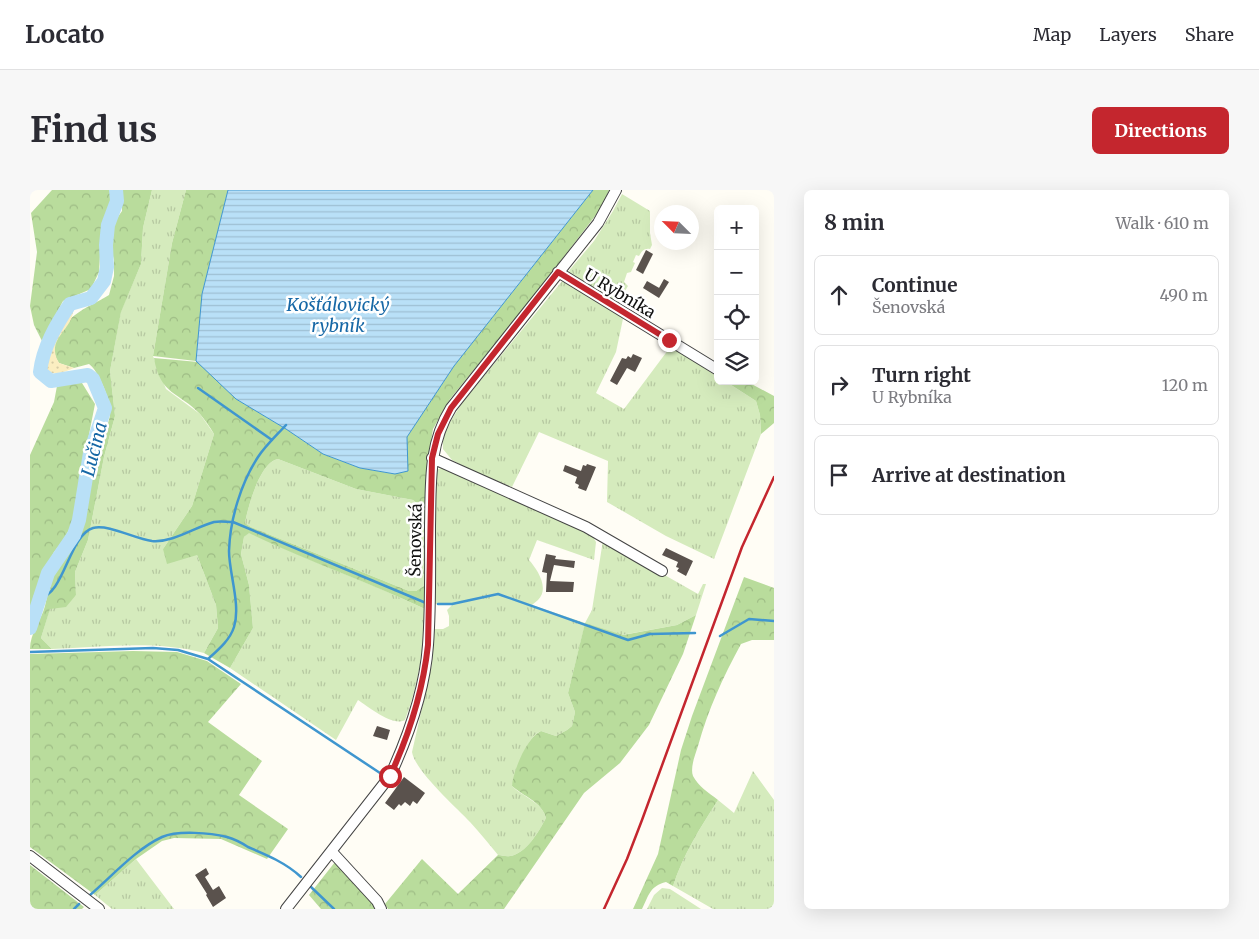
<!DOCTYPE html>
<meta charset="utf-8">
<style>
body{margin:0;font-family:Merriweather,serif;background:#f7f7f7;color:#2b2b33}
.controls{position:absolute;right:15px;top:15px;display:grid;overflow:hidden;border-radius:8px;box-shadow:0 5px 20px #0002}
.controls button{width:45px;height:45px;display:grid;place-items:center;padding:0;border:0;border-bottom:1px solid #e1e1e2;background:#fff;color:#2b2b33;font:25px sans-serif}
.compass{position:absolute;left:624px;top:15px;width:45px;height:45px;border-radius:50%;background:#fff;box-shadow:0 5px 20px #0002;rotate:294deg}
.stop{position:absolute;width:15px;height:15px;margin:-11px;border:4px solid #c4262e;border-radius:50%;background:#fff}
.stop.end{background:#c4262e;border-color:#fff;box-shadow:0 1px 5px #0008}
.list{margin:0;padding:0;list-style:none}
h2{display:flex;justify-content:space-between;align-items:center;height:65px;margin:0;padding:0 20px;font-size:21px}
h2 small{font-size:16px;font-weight:400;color:#7c7c81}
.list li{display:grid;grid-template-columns:32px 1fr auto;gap:15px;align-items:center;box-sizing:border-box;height:80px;margin:0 10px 10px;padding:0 10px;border:1px solid #e1e1e2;border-radius:8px}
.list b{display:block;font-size:19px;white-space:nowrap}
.list p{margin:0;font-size:16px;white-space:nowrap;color:#7c7c81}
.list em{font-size:16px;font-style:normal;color:#7c7c81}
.icon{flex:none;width:28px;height:28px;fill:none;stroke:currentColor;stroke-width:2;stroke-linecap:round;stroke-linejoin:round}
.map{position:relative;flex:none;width:744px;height:719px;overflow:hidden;border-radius:8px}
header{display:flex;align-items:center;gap:30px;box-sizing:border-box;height:70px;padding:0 25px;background:#fff;border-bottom:1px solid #e1e1e2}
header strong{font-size:24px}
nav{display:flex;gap:28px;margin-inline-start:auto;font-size:18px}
.intro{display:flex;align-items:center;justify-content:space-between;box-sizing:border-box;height:120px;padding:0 30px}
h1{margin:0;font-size:35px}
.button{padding:12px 22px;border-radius:8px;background:#c4262e;color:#fff;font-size:18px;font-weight:700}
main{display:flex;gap:30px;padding:0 30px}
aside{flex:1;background:#fff;border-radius:8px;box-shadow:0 5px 20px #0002}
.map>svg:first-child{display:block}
</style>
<header>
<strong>Locato</strong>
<nav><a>Map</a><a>Layers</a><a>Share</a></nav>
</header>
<div class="intro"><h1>Find us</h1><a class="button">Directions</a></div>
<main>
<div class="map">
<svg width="744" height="719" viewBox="0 0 744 719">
<defs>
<pattern id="grass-tufts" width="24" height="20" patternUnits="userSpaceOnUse" patternTransform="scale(1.25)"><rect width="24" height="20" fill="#d5ebbd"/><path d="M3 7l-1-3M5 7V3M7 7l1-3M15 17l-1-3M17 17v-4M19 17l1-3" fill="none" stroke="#b6c8a1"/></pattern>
<pattern id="forest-crowns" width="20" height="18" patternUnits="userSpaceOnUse" patternTransform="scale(1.25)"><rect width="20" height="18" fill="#b9dc9c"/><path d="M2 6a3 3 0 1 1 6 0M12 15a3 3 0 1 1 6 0" fill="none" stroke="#9ebc85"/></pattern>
<pattern id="sand-dots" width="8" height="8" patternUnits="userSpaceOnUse" patternTransform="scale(1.25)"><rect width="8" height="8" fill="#fbeec1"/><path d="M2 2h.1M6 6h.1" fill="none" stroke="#d6cba5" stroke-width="1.8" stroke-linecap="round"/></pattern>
<pattern id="water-rules" width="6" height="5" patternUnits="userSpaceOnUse" patternTransform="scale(1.25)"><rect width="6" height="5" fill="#b9e0f7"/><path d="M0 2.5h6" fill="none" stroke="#9ebfd3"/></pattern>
</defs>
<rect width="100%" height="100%" fill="#fffdf5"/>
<path fill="url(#grass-tufts)" d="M 122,0 L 156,0 L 142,53 L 123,166 L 136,199 L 170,224 L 184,244 L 162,316 L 133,359 L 167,365 L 186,415 L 188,438 L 174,463 C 126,450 72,457 22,459 L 11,448 L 20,418 L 46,405 L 45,382 L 58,350 L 74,267 L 85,226 L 80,181 L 91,121 L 111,74 L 113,38 Z
M 592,4 L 620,21 L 620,43 L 622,55 L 620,59 C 614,58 612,61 609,66 L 606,65 L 603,72 L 605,73 L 601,82 L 597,83 L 594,92 L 598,96 L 587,114 L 537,83 L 564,51 L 583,21 Z
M 533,90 L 594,124 L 586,162 L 566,203 L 594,219 L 641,156 L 688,187 L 688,191 L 695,191 L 726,211 L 730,225 L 731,244 L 684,369 L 636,346 L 577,312 L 578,271 L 509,242 L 482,297 L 443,281 L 422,270 L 413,259 L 413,251 L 417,237 L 432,213 Z
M 248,269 L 326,299 L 383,310 L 395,320 L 395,395 L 386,401 L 379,401 L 221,337 L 215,333 C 218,317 230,272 248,269 Z
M 414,277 L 523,323 L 563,347 L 566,352 L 564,370 L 507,350 L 499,370 C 507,379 520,398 508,410 C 506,412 504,413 502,415 L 555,433 L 562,420 L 573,350 L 668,404 L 673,394 L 676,394 L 666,425 L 647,435 L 592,445 L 555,434 L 538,503 L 545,522 L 542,536 L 537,540 L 526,546 L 511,541 C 495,548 487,580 482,596 C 493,607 512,612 516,628 C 509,641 496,664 480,666 C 476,667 472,665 468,665 C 459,654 450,643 440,632 C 426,617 385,581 382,562 L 402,474 L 404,439 L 413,439 L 419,436 L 419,426 L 417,420 L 422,415 L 405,414 L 406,280 Z
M 219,342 C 277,371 337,391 395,419 C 394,458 389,493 375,530 C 363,537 339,517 328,510 L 306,550 L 200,478 L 223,438 L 219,395 L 211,364 L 214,347 Z
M 723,581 L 744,610 L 744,719 L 683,719 L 643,696 C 653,665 670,638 688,610 L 704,623 Z
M 106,669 L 144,719 L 82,719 L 65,705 Z
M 632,698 L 640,699 L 671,719 L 617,719 L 624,705 Z"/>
<path fill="url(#forest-crowns)" d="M 22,0 L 80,0 L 81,11 L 72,34 L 69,82 L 61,99 L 33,111 L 12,151 L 4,135 L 0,116 L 7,62 L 1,23 Z
M 92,0 L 122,0 L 113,38 L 111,74 L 91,122 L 80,181 L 85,226 L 74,267 L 58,350 L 45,382 L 46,405 L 36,417 L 20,419 L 11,448 L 22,459 L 0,459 C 0,443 11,431 15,416 C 18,403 21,388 28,377 C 34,367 43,359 48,349 C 62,320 55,292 65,264 C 69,252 81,233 80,221 C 80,209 68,180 59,174 L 44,178 L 29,173 C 26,169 24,163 24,158 C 25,150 38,129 45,125 C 55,117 68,112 79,105 L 84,86 L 84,70 L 79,50 L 84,41 L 83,34 L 92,21 Z
M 156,0 L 198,0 L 172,104 L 166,171 L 123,166 L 142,53 Z
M 563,0 L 579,0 L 572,17 L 500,111 L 420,209 L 403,239 L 397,278 L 395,320 L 383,310 L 326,299 L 248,269 C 230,272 218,317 215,333 L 221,337 L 379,401 L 386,401 L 395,395 L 395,419 C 337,391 277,371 219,343 L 214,347 L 211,364 L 219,395 L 223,438 L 200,478 L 174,463 L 188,438 L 186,415 L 167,365 L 137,374 L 133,359 L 162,316 L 184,244 C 180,237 175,230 170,224 C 149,202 130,205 124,168 L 168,172 L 206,209 L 256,239 L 293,264 L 330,278 L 365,284 L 377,247 L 424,176 Z
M 41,191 L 52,193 L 65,214 L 52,280 L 45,328 L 33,351 L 24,362 L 14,383 L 4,405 L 0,422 L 0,265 L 24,212 L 27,196 L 31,196 Z
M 695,191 L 716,191 L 744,206 L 744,233 L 731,244 L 730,225 L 726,211 Z
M 714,387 L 744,398 L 744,450 L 722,450 L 711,454 C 693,487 678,520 668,556 C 665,565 660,578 663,586 C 668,596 679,603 688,610 C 670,638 653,665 643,696 L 636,692 C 620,696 619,705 612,719 L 603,719 L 628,664 L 651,560 L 662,526 Z
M 666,425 L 653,464 L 619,535 L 590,573 L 554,603 L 474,719 L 358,719 L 355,714 L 392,669 L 428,704 L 468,665 C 472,665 476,667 480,666 C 496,664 509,641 516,628 C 512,612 493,606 482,596 C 483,581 497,547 511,541 L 526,546 L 537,540 L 542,536 L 545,522 L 538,503 L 555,433 L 593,445 L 647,435 Z
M 103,461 L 147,462 L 177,471 L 211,494 L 178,532 L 232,571 L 209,605 L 258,639 L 237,669 L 191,649 L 144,648 L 132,651 L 106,669 L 65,705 L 0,657 L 0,464 Z
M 305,672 L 344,713 L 346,719 L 291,719 L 279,705 Z
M 0,675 L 54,717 L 52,719 L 0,719 Z"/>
<path fill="url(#sand-dots)" d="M 43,122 C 41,141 15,149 29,173 L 44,178 C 34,182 26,186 15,181 C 20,165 28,129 43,122 Z"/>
<path fill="url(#water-rules)" stroke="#3f96cf" d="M 198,0 L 563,0 L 424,176 L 377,247 L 378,281 L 365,284 L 330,278 L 293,264 L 256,239 L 206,209 L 166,171 L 172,104 Z"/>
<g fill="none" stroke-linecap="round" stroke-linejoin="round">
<path stroke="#3f96cf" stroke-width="2.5" d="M 168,198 L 242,250
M 9,408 C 34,406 39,345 63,338 C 79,334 105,349 122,351 C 143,353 165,337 184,332 C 190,331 197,332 203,332 L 396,413
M 408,414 L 422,414 L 468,404 L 598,450 L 620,444 L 665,443
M 690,446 L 719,429 L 744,431
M 0,462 L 123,458 L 148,460 L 178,469 C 188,460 200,450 204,437 C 211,415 199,383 199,361 C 200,329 211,293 228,267 C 236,255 247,245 256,235
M 178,469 L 353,585
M 281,697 L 304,719
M 60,705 C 82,686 106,659 132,647 C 148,640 181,643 197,647 C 204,649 212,653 218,657 C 237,665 256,673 271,687
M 44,719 L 49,714"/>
<path stroke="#b9e0f7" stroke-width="14" d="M 0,438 L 18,383 L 44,345 L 49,330 L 60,263 L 75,218 L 63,189 L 58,185 L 21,191 L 10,182 C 13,157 26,135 40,114 L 61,108 L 74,91 L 77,77 L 76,55 L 78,35 L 87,11 L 86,0"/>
</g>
<path fill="#5a524d" d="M 616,60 L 623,64 L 613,84 L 606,80 Z
M 634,89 L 639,92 L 629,108 L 613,98 L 617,91 L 631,99 L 629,98 Z
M 603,164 L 612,168 L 605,182 L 597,178 L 587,195 L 580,191 L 592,168 L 596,169 L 598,166 L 601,168 Z
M 557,274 L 566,277 L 556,301 L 548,298 L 549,295 L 545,293 L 547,287 L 533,281 L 535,275 L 551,281 L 553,275 L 556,276 Z
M 636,358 L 663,371 L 656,386 L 647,381 L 649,378 L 646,377 L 648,372 L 632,365 Z
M 516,364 L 526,366 L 525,369 L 545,371 L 544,378 L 524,375 L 520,391 L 544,392 L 543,402 L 516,402 L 517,383 L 512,382 Z
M 347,536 L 360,540 L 357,550 L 343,546 Z
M 374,587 L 395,603 L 387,614 L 383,611 L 380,616 L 375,612 L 371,616 L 369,614 L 364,620 L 355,613 Z
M 176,678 L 179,684 L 175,687 L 183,700 L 189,696 L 196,708 L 183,717 L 176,705 L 177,704 L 165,685 Z"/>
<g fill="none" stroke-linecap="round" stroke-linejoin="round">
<defs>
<path id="minor" d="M 528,82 L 688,180
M 402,268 L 556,337 L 632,381
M 302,662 L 347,711 L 351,719
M 0,666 L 69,719
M 256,719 L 360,586 C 378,547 395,498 398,455 C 401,415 400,376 400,336 C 401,295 398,255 421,218 L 568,33 L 586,0"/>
</defs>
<use href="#minor" stroke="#444" stroke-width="12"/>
<use href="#minor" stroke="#fff" stroke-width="10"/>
<path stroke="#c4262e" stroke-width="2.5" d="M 574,719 L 597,669 L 612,630 L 712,357 L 744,287"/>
</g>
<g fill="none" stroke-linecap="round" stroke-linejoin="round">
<path stroke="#c4262e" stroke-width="6" d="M 360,586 C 379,545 393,500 398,455 L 402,268 L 408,244 L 421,218 L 528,82 L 639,150"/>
</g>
<g text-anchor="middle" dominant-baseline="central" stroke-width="5" stroke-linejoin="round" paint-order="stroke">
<g font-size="16" fill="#111" stroke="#fff">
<text transform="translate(590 103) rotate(31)">U Rybníka</text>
<text transform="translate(385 350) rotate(-89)">Šenovská</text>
</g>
<g font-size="18" font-style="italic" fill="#1768a6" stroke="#fff">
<text x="308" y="114">Košťálovický<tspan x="308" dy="21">rybník</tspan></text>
<text transform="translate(64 259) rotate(-76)">Lučina</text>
</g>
</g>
</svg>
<div class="controls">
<button>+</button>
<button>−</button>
<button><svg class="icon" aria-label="locate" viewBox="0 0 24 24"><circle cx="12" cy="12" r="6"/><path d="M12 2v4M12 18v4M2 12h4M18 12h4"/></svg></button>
<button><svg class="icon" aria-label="layers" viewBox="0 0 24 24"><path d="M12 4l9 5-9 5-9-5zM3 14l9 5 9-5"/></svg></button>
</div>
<svg class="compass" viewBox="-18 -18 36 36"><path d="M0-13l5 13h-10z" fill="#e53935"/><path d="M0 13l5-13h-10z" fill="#7c7c81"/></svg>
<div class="stop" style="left:360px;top:586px"></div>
<div class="stop end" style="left:639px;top:150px"></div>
</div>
<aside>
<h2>8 min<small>Walk · 610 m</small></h2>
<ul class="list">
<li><svg class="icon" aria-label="ahead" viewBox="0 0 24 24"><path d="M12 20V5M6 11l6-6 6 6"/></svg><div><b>Continue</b><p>Šenovská</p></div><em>490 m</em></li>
<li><svg class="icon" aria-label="right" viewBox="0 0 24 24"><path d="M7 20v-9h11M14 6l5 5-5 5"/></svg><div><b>Turn right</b><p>U Rybníka</p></div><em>120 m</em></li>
<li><svg class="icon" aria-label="arrive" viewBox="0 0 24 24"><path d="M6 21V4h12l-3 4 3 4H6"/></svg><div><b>Arrive at destination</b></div></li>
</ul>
</aside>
</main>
